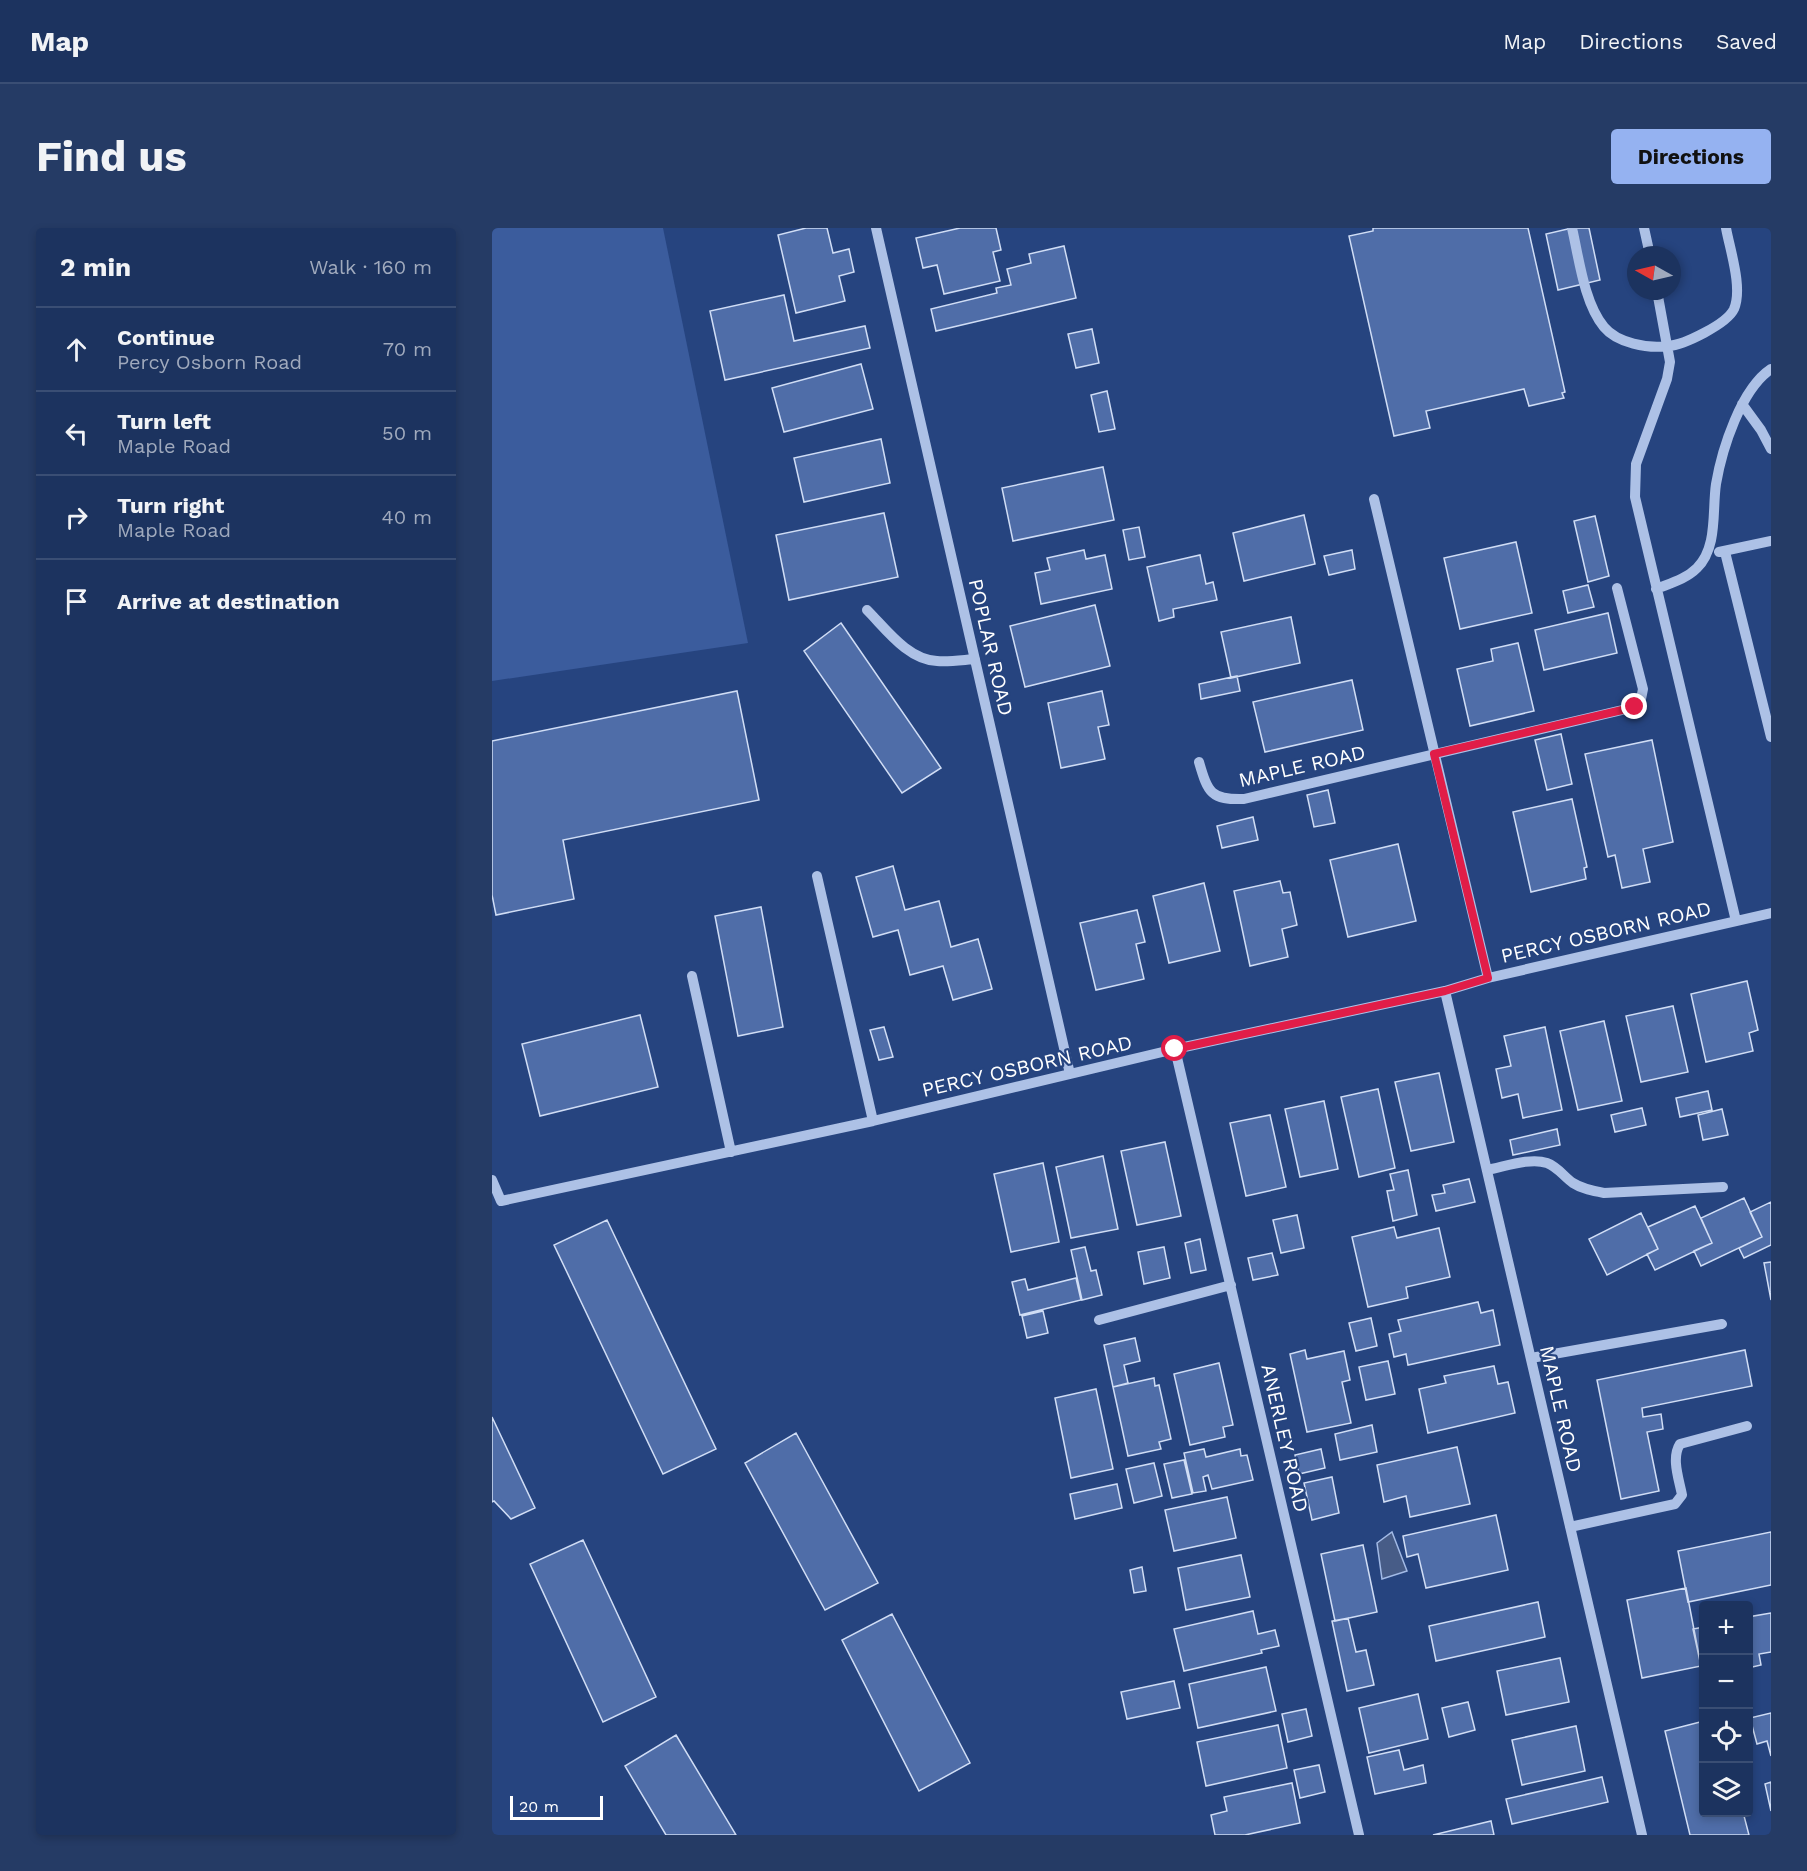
<!DOCTYPE html>
<meta charset="utf-8">
<style>
body{margin:0;font-family:"Work Sans",sans-serif;background:#253b65;color:#f1f3f6}
.controls{position:absolute;right:18px;bottom:18px;display:grid;overflow:hidden;border-radius:6px;box-shadow:0 3px 9px #0003}
.controls button{width:54px;height:54px;display:grid;place-items:center;padding:0;border:0;border-bottom:2px solid #3a4e74;background:#1c335f;color:#f1f3f6;font:30px sans-serif}
.compass{position:absolute;left:1135px;top:18px;width:54px;height:54px;border-radius:50%;background:#1c335f;box-shadow:0 3px 9px #0003;rotate:278deg}
.scale{position:absolute;left:18px;bottom:15px;width:93px;box-sizing:border-box;padding-left:6px;border:3px solid #fff;border-top:0;font-size:16px;line-height:21px;white-space:nowrap;color:#fff;-webkit-text-stroke:4px #26447f;paint-order:stroke}
.stop{position:absolute;width:18px;height:18px;margin:-14px;border:4px solid #e11d48;border-radius:50%;background:#fff}
.stop.end{background:#e11d48;border-color:#fff;box-shadow:0 2px 6px #0008}
.list{margin:0;padding:0;list-style:none}
h2{display:flex;justify-content:space-between;align-items:center;height:78px;margin:0;padding:0 24px;font-size:26px}
h2 small{font-size:20px;font-weight:400;color:#a0aabd}
.list li{display:grid;grid-template-columns:39px 1fr auto;gap:18px;align-items:center;box-sizing:border-box;height:84px;padding:0 24px;border-top:2px solid #3a4e74}
.list b{display:block;font-size:22px;white-space:nowrap}
.list p{margin:0;font-size:20px;white-space:nowrap;color:#a0aabd}
.list em{font-size:20px;font-style:normal;color:#a0aabd}
.icon{flex:none;width:33px;height:33px;fill:none;stroke:currentColor;stroke-width:2;stroke-linecap:round;stroke-linejoin:round}
.map{position:relative;flex:none;width:1279px;height:1607px;overflow:hidden;border-radius:6px}
header{display:flex;align-items:center;gap:36px;box-sizing:border-box;height:84px;padding:0 30px;background:#1c335f;border-bottom:2px solid #3a4e74}
header strong{font-size:28px}
nav{display:flex;gap:33px;margin-inline-start:auto;font-size:21px}
.intro{display:flex;align-items:center;justify-content:space-between;box-sizing:border-box;height:144px;padding:0 36px}
h1{margin:0;font-size:42px}
.button{padding:15px 27px;border-radius:6px;background:#95b2f1;color:#111;font-size:21px;font-weight:700}
main{display:flex;gap:36px;padding:0 36px}
aside{flex:1;background:#1c335f;border-radius:6px;box-shadow:0 3px 9px #0003}
.map>svg:first-child{display:block}
</style>
<header>
<strong>Map</strong>
<nav><a>Map</a><a>Directions</a><a>Saved</a></nav>
</header>
<div class="intro"><h1>Find us</h1><a class="button">Directions</a></div>
<main>
<aside>
<h2>2 min<small>Walk · 160 m</small></h2>
<ul class="list">
<li><svg class="icon" aria-label="ahead" viewBox="0 0 24 24"><path d="M12 20V5M6 11l6-6 6 6"/></svg><div><b>Continue</b><p>Percy Osborn Road</p></div><em>70 m</em></li>
<li><svg class="icon" aria-label="left" viewBox="0 0 24 24"><path d="M17 20v-9H6M10 6l-5 5 5 5"/></svg><div><b>Turn left</b><p>Maple Road</p></div><em>50 m</em></li>
<li><svg class="icon" aria-label="right" viewBox="0 0 24 24"><path d="M7 20v-9h11M14 6l5 5-5 5"/></svg><div><b>Turn right</b><p>Maple Road</p></div><em>40 m</em></li>
<li><svg class="icon" aria-label="arrive" viewBox="0 0 24 24"><path d="M6 21V4h12l-3 4 3 4H6"/></svg><div><b>Arrive at destination</b></div></li>
</ul>
</aside>
<div class="map">
<svg width="1279" height="1607" viewBox="0 0 1279 1607">
<rect width="100%" height="100%" fill="#26447f"/>
<path fill="#3b5c9d" d="M 0,0 L 171,0 L 256,415 L 0,453 Z"/>
<path fill="#475c87" stroke="#a2bae6" stroke-width="1.5" d="M 900,1304 L 915,1343 L 890,1351 L 885,1315 Z"/>
<path fill="#4f6da8" stroke="#d0ddf5" stroke-width="1.5" d="M 314,0 L 335,0 L 341,25 L 357,21 L 362,44 L 347,48 L 353,73 L 304,85 L 286,7 Z
M 468,0 L 504,0 L 509,22 L 501,24 L 508,53 L 452,66 L 445,37 L 431,40 L 424,10 Z
M 881,0 L 1036,0 L 1073,164 L 1070,165 L 1072,170 L 1037,178 L 1032,161 L 934,183 L 938,200 L 902,208 L 857,8 L 881,3 Z
M 1080,0 L 1097,0 L 1108,52 L 1066,62 L 1054,6 Z
M 572,18 L 584,70 L 444,103 L 439,81 L 505,65 L 504,60 L 519,57 L 515,41 L 539,35 L 537,26 Z
M 292,67 L 302,113 L 373,98 L 378,120 L 233,152 L 218,83 Z
M 600,101 L 607,135 L 584,140 L 576,106 Z
M 369,136 L 381,181 L 292,204 L 280,160 Z
M 615,163 L 623,201 L 607,204 L 599,167 Z
M 389,211 L 398,255 L 312,274 L 302,230 Z
M 611,239 L 622,292 L 521,313 L 510,260 Z
M 392,285 L 406,349 L 297,372 L 284,307 Z
M 812,287 L 823,336 L 752,353 L 741,305 Z
M 1103,288 L 1117,348 L 1096,354 L 1082,293 Z
M 647,299 L 653,329 L 637,332 L 631,302 Z
M 1024,314 L 1040,385 L 968,401 L 952,330 Z
M 592,322 L 594,331 L 613,327 L 620,361 L 549,376 L 543,345 L 558,342 L 555,330 Z
M 860,322 L 863,341 L 837,347 L 832,328 Z
M 708,327 L 714,356 L 721,354 L 725,372 L 681,381 L 682,389 L 667,393 L 655,339 Z
M 1096,357 L 1102,379 L 1076,385 L 1071,363 Z
M 603,377 L 618,438 L 533,459 L 518,398 Z
M 1116,385 L 1125,425 L 1052,442 L 1043,402 Z
M 799,389 L 808,435 L 739,450 L 729,404 Z
M 349,395 L 449,540 L 410,565 L 312,423 Z
M 1026,415 L 1042,483 L 978,498 L 965,441 L 1001,433 L 999,421 Z
M 745,448 L 748,463 L 709,471 L 707,456 Z
M 860,452 L 871,502 L 773,524 L 761,474 Z
M 245,463 L 267,572 L 71,612 L 82,671 L 4,687 L 0,667 L 0,513 Z
M 610,463 L 617,497 L 606,499 L 613,531 L 569,540 L 556,475 Z
M 1069,506 L 1080,556 L 1055,562 L 1043,512 Z
M 1160,512 L 1181,614 L 1151,621 L 1158,654 L 1130,660 L 1123,627 L 1116,629 L 1093,526 Z
M 836,562 L 843,595 L 822,599 L 815,567 Z
M 1080,571 L 1095,639 L 1092,640 L 1094,651 L 1039,664 L 1021,584 Z
M 761,589 L 766,612 L 730,620 L 725,598 Z
M 906,616 L 924,693 L 856,709 L 838,632 Z
M 401,638 L 413,682 L 447,673 L 459,719 L 486,711 L 500,761 L 461,772 L 451,738 L 418,747 L 406,702 L 381,709 L 364,649 Z
M 788,653 L 791,665 L 798,664 L 805,697 L 790,701 L 796,729 L 758,738 L 742,663 Z
M 712,655 L 728,723 L 677,735 L 661,668 Z
M 269,679 L 291,799 L 246,808 L 223,688 Z
M 645,682 L 653,714 L 644,716 L 652,751 L 604,762 L 588,695 Z
M 1255,753 L 1266,802 L 1257,805 L 1261,823 L 1214,834 L 1199,766 Z
M 1181,778 L 1196,844 L 1149,854 L 1134,788 Z
M 148,787 L 166,859 L 48,888 L 30,816 Z
M 1112,793 L 1130,873 L 1086,882 L 1068,803 Z
M 392,799 L 401,829 L 387,832 L 378,802 Z
M 1053,799 L 1070,882 L 1031,890 L 1026,866 L 1010,870 L 1004,841 L 1019,838 L 1012,808 Z
M 947,845 L 962,914 L 919,923 L 903,854 Z
M 886,861 L 903,940 L 867,949 L 849,869 Z
M 1216,863 L 1220,882 L 1188,889 L 1184,870 Z
M 832,873 L 846,941 L 808,949 L 793,881 Z
M 1150,880 L 1154,897 L 1123,904 L 1119,887 Z
M 1230,881 L 1236,907 L 1211,912 L 1206,887 Z
M 778,887 L 794,959 L 754,968 L 738,895 Z
M 1065,901 L 1068,917 L 1021,927 L 1018,912 Z
M 673,914 L 689,988 L 645,997 L 629,923 Z
M 611,928 L 626,1001 L 579,1010 L 564,939 Z
M 551,935 L 567,1014 L 519,1024 L 502,946 Z
M 916,942 L 925,987 L 901,993 L 895,963 L 902,962 L 898,946 Z
M 977,951 L 983,974 L 944,983 L 940,967 L 953,965 L 951,957 Z
M 1252,970 L 1270,1009 L 1209,1038 L 1202,1023 L 1220,1015 L 1209,990 Z
M 1279,974 L 1279,1017 L 1252,1030 L 1247,1020 L 1270,1009 L 1258,984 Z
M 1203,978 L 1220,1015 L 1163,1042 L 1155,1026 L 1166,1021 L 1156,999 Z
M 1149,985 L 1166,1021 L 1115,1047 L 1097,1011 Z
M 805,987 L 812,1020 L 789,1025 L 781,992 Z
M 115,992 L 224,1221 L 171,1246 L 62,1017 Z
M 902,999 L 905,1010 L 947,1000 L 958,1049 L 914,1059 L 916,1070 L 876,1079 L 860,1009 Z
M 708,1011 L 714,1042 L 699,1045 L 693,1015 Z
M 593,1019 L 599,1043 L 604,1042 L 610,1067 L 590,1072 L 579,1022 Z
M 672,1019 L 678,1050 L 652,1056 L 646,1024 Z
M 780,1025 L 786,1047 L 761,1052 L 756,1030 Z
M 1279,1034 L 1279,1072 L 1272,1035 Z
M 584,1050 L 589,1072 L 528,1087 L 520,1054 L 533,1051 L 536,1062 Z
M 986,1074 L 989,1085 L 1001,1082 L 1008,1117 L 916,1137 L 914,1126 L 902,1129 L 897,1106 L 909,1103 L 906,1092 Z
M 551,1083 L 556,1105 L 535,1110 L 530,1088 Z
M 879,1090 L 885,1118 L 864,1123 L 857,1095 Z
M 643,1110 L 648,1133 L 632,1137 L 636,1155 L 621,1159 L 612,1117 Z
M 813,1122 L 815,1131 L 852,1123 L 858,1152 L 850,1154 L 859,1195 L 815,1204 L 798,1126 Z
M 1253,1122 L 1260,1158 L 1150,1180 L 1151,1189 L 1169,1186 L 1171,1201 L 1155,1204 L 1167,1263 L 1129,1271 L 1105,1152 Z
M 896,1133 L 903,1166 L 874,1172 L 867,1139 Z
M 727,1135 L 741,1197 L 731,1199 L 733,1209 L 698,1217 L 682,1146 Z
M 1002,1138 L 1006,1156 L 1016,1154 L 1023,1185 L 936,1205 L 927,1161 L 954,1155 L 952,1148 Z
M 662,1150 L 663,1158 L 667,1157 L 679,1211 L 667,1214 L 669,1221 L 636,1228 L 621,1159 Z
M 604,1161 L 621,1241 L 579,1250 L 563,1170 Z
M 0,1189 L 43,1280 L 19,1291 L 2,1273 L 0,1274 Z
M 880,1197 L 885,1224 L 848,1232 L 843,1206 Z
M 304,1205 L 386,1355 L 333,1382 L 253,1235 Z
M 965,1219 L 978,1276 L 918,1289 L 914,1268 L 892,1274 L 885,1237 Z
M 712,1221 L 714,1229 L 748,1221 L 749,1228 L 755,1227 L 761,1252 L 720,1261 L 716,1247 L 711,1249 L 714,1263 L 701,1265 L 692,1225 Z
M 829,1221 L 833,1240 L 807,1246 L 803,1227 Z
M 692,1232 L 700,1266 L 680,1270 L 672,1236 Z
M 662,1235 L 670,1268 L 642,1275 L 634,1241 Z
M 840,1249 L 847,1285 L 820,1292 L 812,1255 Z
M 625,1256 L 630,1280 L 583,1291 L 578,1266 Z
M 735,1269 L 744,1310 L 682,1323 L 673,1282 Z
M 1004,1287 L 1016,1342 L 934,1360 L 926,1326 L 915,1329 L 911,1308 Z
M 1279,1304 L 1279,1357 L 1196,1374 L 1186,1323 Z
M 91,1312 L 164,1469 L 111,1494 L 38,1336 Z
M 871,1317 L 885,1384 L 843,1393 L 829,1326 Z
M 749,1327 L 758,1369 L 694,1382 L 686,1340 Z
M 650,1339 L 654,1363 L 642,1365 L 638,1342 Z
M 1194,1360 L 1209,1438 L 1150,1450 L 1135,1372 Z
M 1046,1374 L 1053,1409 L 944,1433 L 937,1398 Z
M 761,1383 L 766,1406 L 783,1402 L 787,1418 L 769,1422 L 770,1425 L 692,1443 L 682,1401 Z
M 1279,1385 L 1279,1424 L 1267,1426 L 1269,1437 L 1256,1440 L 1256,1389 Z
M 400,1386 L 478,1535 L 427,1563 L 350,1412 Z
M 856,1390 L 864,1424 L 874,1422 L 882,1457 L 855,1463 L 840,1393 Z
M 1212,1399 L 1212,1438 L 1209,1438 L 1201,1401 Z
M 1068,1430 L 1077,1474 L 1014,1487 L 1005,1443 Z
M 774,1439 L 784,1483 L 706,1500 L 697,1456 Z
M 682,1453 L 688,1480 L 635,1491 L 629,1464 Z
M 926,1466 L 936,1511 L 877,1525 L 867,1480 Z
M 976,1474 L 983,1502 L 957,1509 L 950,1480 Z
M 814,1481 L 820,1508 L 796,1514 L 790,1486 Z
M 1279,1485 L 1279,1528 L 1275,1513 L 1265,1516 L 1258,1490 Z
M 1212,1493 L 1212,1584 L 1251,1584 L 1257,1607 L 1198,1607 L 1173,1503 Z
M 786,1497 L 795,1540 L 714,1558 L 705,1514 Z
M 1084,1498 L 1093,1543 L 1030,1557 L 1020,1512 Z
M 184,1507 L 244,1607 L 174,1607 L 133,1538 Z
M 907,1522 L 912,1542 L 931,1537 L 934,1555 L 883,1566 L 875,1529 Z
M 827,1537 L 833,1564 L 808,1570 L 802,1542 Z
M 1110,1549 L 1116,1574 L 1020,1596 L 1014,1571 Z
M 1279,1554 L 1279,1583 L 1273,1556 Z
M 800,1555 L 808,1595 L 753,1607 L 723,1607 L 719,1587 L 735,1583 L 732,1569 Z
M 999,1593 L 1002,1607 L 941,1607 Z"/>
<g fill="none" stroke-linecap="round" stroke-linejoin="round">
<path stroke="#adc1e6" stroke-width="10" d="M 384,0 L 578,846
M 1080,0 C 1087,30 1092,75 1112,99 C 1125,115 1156,121 1176,118 C 1192,117 1235,96 1242,81 C 1251,60 1238,22 1234,0
M 1152,0 L 1158,27
M 1165,63 L 1178,134 L 1175,151 L 1144,236 L 1143,269 L 1244,693
M 1250,176 L 1269,202 L 1279,221
M 882,271 L 996,750
M 1227,324 L 1279,313
M 1233,324 L 1279,509
M 1164,361 C 1179,355 1194,351 1205,340 C 1226,319 1220,283 1224,256 C 1230,221 1249,161 1279,141
M 375,382 C 394,401 416,432 445,433 C 457,434 470,432 483,431
M 707,534 C 716,565 719,572 752,571 L 1143,479 L 1149,471 L 1151,461 L 1125,360
M 325,648 L 381,893
M 200,748 L 239,924
M 953,763 L 1150,1607
M 683,821 L 867,1607
M 995,942 C 1012,939 1038,929 1055,935 C 1066,939 1072,949 1081,955 C 1090,961 1101,963 1112,965 L 1231,959
M 0,952 L 9,973 L 381,893 L 683,821 L 953,763 L 996,750 L 1279,685
M 607,1092 L 739,1057
M 1039,1130 L 1230,1096
M 1078,1299 L 1183,1276 L 1190,1267 C 1187,1251 1179,1230 1188,1216 L 1255,1198"/>
</g>
<g fill="none" stroke-linecap="round" stroke-linejoin="round">
<path stroke="#e11d48" stroke-width="8" d="M 683,821 L 953,763 L 996,750 L 942,526 L 1143,479"/>
</g>
<g text-anchor="middle" dominant-baseline="central" stroke-width="4.5" stroke-linejoin="round" paint-order="stroke">
<g font-size="20" fill="#fff" stroke="#26447f">
<text transform="translate(499 419) rotate(77)">POPLAR ROAD</text>
<text transform="translate(810 538) rotate(-13)">MAPLE ROAD</text>
<text transform="translate(1114 704) rotate(-13)">PERCY OSBORN ROAD</text>
<text transform="translate(535 838) rotate(-13)">PERCY OSBORN ROAD</text>
<text transform="translate(1069 1181) rotate(77)">MAPLE ROAD</text>
<text transform="translate(793 1210) rotate(77)">ANERLEY ROAD</text>
</g>
</g>
</svg>
<div class="controls">
<button>+</button>
<button>−</button>
<button><svg class="icon" aria-label="locate" viewBox="0 0 24 24"><circle cx="12" cy="12" r="6"/><path d="M12 2v4M12 18v4M2 12h4M18 12h4"/></svg></button>
<button><svg class="icon" aria-label="layers" viewBox="0 0 24 24"><path d="M12 4l9 5-9 5-9-5zM3 14l9 5 9-5"/></svg></button>
</div>
<svg class="compass" viewBox="-18 -18 36 36"><path d="M0-13l5 13h-10z" fill="#e53935"/><path d="M0 13l5-13h-10z" fill="#a0aabd"/></svg>
<div class="scale">20 m</div>
<div class="stop" style="left:683px;top:821px"></div>
<div class="stop end" style="left:1143px;top:479px"></div>
</div>
</main>
